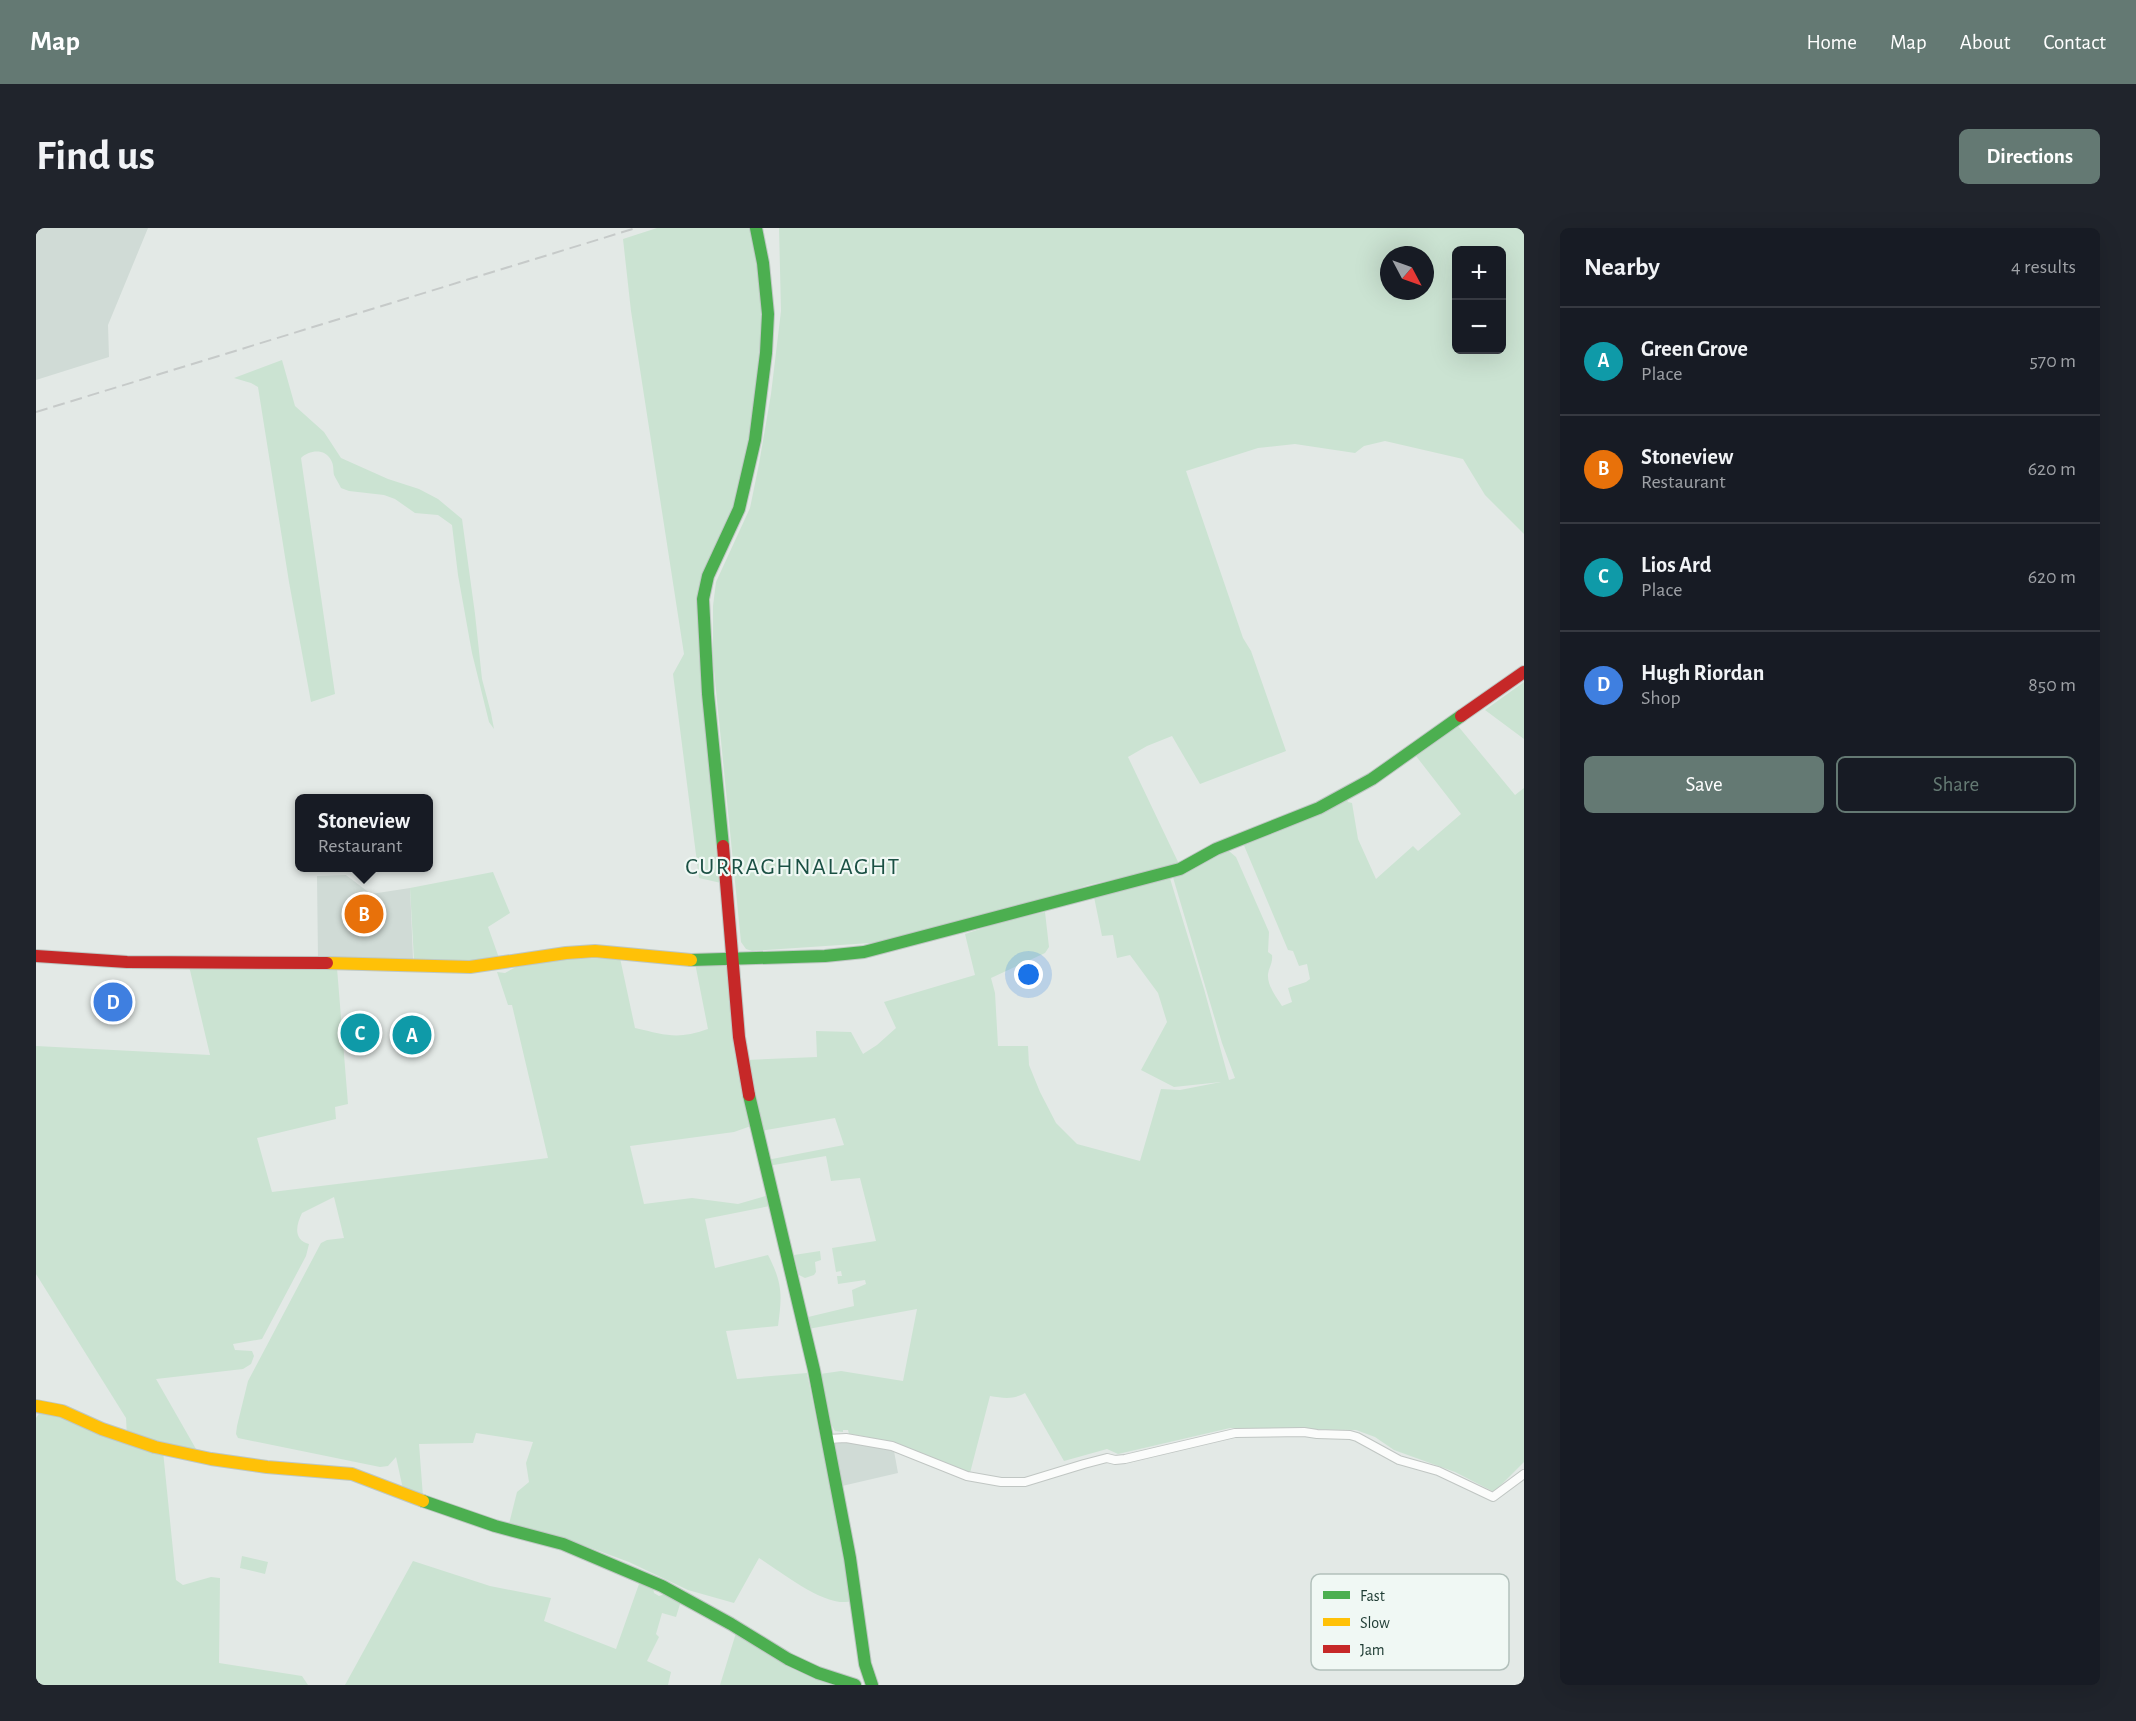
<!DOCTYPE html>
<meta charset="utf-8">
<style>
body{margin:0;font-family:"Alegreya Sans",sans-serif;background:#20242c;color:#f1f3f6}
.controls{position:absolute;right:18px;top:18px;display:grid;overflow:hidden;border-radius:9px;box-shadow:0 6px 24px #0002}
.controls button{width:54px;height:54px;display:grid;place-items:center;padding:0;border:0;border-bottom:2px solid #363941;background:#171b24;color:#f1f3f6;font:30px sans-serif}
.compass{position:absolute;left:1344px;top:18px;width:54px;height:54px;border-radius:50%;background:#171b24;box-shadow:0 6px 24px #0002;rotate:131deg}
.you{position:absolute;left:993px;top:747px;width:21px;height:21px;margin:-15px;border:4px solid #fff;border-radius:50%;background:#1a73e8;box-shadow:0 0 0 9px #1a73e833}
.badge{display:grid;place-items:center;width:39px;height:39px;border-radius:50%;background:#647973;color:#fff;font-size:20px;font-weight:700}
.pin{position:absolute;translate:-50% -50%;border:3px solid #fff;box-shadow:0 2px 6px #0006}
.popup{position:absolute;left:259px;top:566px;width:138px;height:78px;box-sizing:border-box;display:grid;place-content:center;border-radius:9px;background:#171b24;filter:drop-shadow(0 2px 4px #0005);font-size:20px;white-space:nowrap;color:#9ea1a6}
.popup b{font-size:22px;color:#f1f3f6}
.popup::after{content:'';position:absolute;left:50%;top:100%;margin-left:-12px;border:12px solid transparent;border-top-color:#171b24}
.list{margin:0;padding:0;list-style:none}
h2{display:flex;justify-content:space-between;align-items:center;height:78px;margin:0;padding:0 24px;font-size:26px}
h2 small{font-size:20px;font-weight:400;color:#9ea1a6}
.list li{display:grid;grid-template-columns:39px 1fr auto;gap:18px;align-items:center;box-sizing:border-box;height:108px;padding:0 24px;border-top:2px solid #363941}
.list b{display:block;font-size:22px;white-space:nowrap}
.list p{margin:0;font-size:20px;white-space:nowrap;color:#9ea1a6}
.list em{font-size:20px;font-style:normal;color:#9ea1a6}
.actions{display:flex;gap:12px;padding:18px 24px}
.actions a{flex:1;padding:14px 0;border:2px solid #647973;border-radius:9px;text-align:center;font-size:21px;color:#647973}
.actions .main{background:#647973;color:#fff}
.map{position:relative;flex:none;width:1488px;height:1457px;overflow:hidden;border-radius:9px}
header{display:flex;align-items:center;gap:36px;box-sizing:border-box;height:84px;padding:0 30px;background:#647973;color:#fff}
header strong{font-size:28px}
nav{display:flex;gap:33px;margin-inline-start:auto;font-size:21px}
.intro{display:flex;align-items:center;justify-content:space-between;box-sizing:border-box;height:144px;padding:0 36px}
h1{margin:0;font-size:42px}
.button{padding:15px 27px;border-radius:9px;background:#647973;color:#fff;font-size:21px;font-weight:700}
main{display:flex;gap:36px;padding:0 36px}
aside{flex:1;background:#171b24;border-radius:9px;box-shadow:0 6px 24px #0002}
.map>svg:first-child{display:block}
</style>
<header>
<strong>Map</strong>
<nav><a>Home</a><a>Map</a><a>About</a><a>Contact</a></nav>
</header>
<div class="intro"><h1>Find us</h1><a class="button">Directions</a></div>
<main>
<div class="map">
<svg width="1488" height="1457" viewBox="0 0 1488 1457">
<rect width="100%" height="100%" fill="#e3e9e6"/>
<path fill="#d0dbd6" d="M 0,0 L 112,0 L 72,97 L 73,129 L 0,152 Z
M 310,647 L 335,666 L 374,660 L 377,731 L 282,732 L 281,648 Z
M 812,1214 L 858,1223 L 862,1245 L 806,1258 L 797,1216 Z"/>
<path fill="#cbe3d2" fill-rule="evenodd" d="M 621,0 L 716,0 L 726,71 L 727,111 L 712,231 L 701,277 L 667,348 L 685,655 L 663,650 L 637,446 L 648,426 L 595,83 L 587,11 Z
M 743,0 L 1488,0 L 1488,306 L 1449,267 L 1427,231 L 1349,213 L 1328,218 L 1319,225 L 1259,216 L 1222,220 L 1150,243 L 1207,410 L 1215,423 L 1250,523 L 1164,556 L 1136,508 L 1111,518 L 1092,529 L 1143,636 L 1140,638 L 1052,657 L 1008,673 L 849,714 L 716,723 L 710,721 L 705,714 L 677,432 L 677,378 L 680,354 L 714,280 L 723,236 L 735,166 L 745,83 ZM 1420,22 L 1466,22 L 1466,122 L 1420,122 ZM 1353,27 L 1389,27 L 1389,63 L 1353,63 Z
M 246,132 L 259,178 L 288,204 L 305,230 L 352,251 L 383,261 L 402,271 L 426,291 L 439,386 L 446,451 L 455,485 L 458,501 L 453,494 L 436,425 L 422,347 L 416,297 L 402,287 L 379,285 L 359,271 L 348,267 L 313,263 L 305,260 C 303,256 300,251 298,247 C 297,242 298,237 295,232 C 289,220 273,222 265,230 L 299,466 L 275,474 L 253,354 L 222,159 L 215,155 L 198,150 Z
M 1488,454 L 1488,511 L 1449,482 Z
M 1422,498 L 1479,567 L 1488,560 L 1488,1234 L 1458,1264 L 1419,1244 L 1358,1222 L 1339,1209 L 1320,1202 L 1194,1200 L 1082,1226 L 1071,1221 L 1028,1233 L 989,1165 C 977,1172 967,1170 954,1168 L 934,1245 C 894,1228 856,1211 813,1206 L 812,1202 L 807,1202 L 807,1204 L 799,1203 L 796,1198 L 784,1146 L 805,1143 L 867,1153 L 881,1081 L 772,1101 L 768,1090 L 818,1078 L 816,1062 L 830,1056 L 829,1052 L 802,1056 L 801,1048 L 806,1048 L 805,1043 L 800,1044 L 796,1020 L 840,1013 L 824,950 L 795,953 L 790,928 L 732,938 L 731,932 L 808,917 L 799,890 L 724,903 L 710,832 L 781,829 L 780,803 L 815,804 L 827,826 L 841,817 L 860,800 L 848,774 L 939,747 L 929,706 L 965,694 L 1009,684 L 1013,719 L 1009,725 L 955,750 L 959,765 L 962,818 L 992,818 L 993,837 L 1004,864 L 1020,895 L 1041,916 L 1104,933 L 1125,861 L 1144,862 L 1185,854 L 1138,859 L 1105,842 L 1131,794 L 1122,765 L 1094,727 L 1081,730 L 1077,707 L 1066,708 L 1057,664 L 1132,644 L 1168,761 L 1193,852 L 1199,850 L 1186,815 L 1136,646 L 1192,619 L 1193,623 L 1200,629 L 1233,704 L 1232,724 L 1236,727 C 1237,735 1233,739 1232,746 C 1231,757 1240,769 1246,778 L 1256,774 L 1252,760 L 1270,754 L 1274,751 L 1271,736 L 1263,738 L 1257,723 L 1252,722 L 1207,615 L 1310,570 L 1312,574 L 1316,575 L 1322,611 L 1340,651 L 1377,618 L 1382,623 L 1425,586 L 1380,528 Z
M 457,644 L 474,685 L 452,699 L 463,730 L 433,734 L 378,732 L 374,660 Z
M 584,730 L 599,800 C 630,807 641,812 672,801 L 659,735 L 692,736 L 715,898 L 698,904 L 594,918 L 608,976 L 656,970 L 702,976 L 733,967 L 734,978 L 669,991 L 679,1040 L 732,1027 C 747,1056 746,1068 742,1098 L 690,1103 L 701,1151 L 771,1145 L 817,1373 C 790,1381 746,1344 723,1330 L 698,1375 L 652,1362 L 593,1334 L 544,1316 L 473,1296 L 481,1264 L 493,1254 L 490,1235 L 497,1214 L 440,1205 L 437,1215 L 383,1216 L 387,1269 L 367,1261 L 360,1229 L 352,1238 L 344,1239 L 202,1210 L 200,1206 L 201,1198 L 212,1153 L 285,1015 L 291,1012 L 308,1010 L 298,969 L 266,985 C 260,997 257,1012 273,1016 L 270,1028 L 226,1111 L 197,1116 L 199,1122 L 216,1123 L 218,1128 L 215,1136 L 207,1141 L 120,1151 L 164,1228 L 91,1209 L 90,1190 L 0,1046 L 0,818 L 174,827 L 153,738 L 301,740 L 312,876 L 299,879 L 300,891 L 221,910 L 236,964 L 512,930 L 476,777 L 472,777 L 461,744 L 469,745 L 480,739 L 530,731 Z
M 784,1023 L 785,1032 L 779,1034 L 780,1044 L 778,1047 L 769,1050 L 763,1047 L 758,1027 Z
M 5,1183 L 14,1184 L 127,1223 L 140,1352 L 147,1357 L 175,1349 L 184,1350 L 183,1435 L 266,1448 L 272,1457 L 0,1457 L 0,1190 Z
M 206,1328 L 232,1334 L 229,1346 L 204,1340 Z
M 377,1333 L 454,1358 L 515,1370 L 508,1393 L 580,1421 L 603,1356 L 617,1358 L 618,1365 L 623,1368 L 629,1366 L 645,1373 L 640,1389 L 626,1385 L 620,1406 L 623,1409 L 611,1433 L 635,1444 L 632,1457 L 309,1457 Z
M 700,1405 C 730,1427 761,1446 797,1457 L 684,1457 Z"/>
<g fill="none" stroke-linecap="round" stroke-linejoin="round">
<defs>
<path id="street" d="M 792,1211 L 810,1210 L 856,1218 L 931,1248 L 965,1254 L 989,1254 L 1048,1236 L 1071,1230 L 1079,1232 L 1089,1231 L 1199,1205 L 1268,1204 L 1281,1206 L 1314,1207 L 1321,1209 L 1363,1232 L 1402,1243 L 1457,1269 L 1488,1246"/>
<path id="fast" d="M 687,618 L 672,466 L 667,371 L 672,348 L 703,281 L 719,212 L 730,125 L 732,86 L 727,35 L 720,0
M 655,732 L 789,728 L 828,724 L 1144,641 L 1180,621 L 1283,580 L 1336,551 L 1425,488
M 713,867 L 778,1142 L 814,1330 L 829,1436 L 836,1457
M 387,1273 L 459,1298 L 527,1316 L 626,1358 L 695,1396 L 752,1431 L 782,1445 L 819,1457"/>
<path id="slow" d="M 291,735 L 434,739 L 530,725 L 559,723 L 655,732
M 0,1178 L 26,1183 L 66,1201 L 119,1219 L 175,1231 L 231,1239 L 316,1246 L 387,1273"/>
<path id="jam" d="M 1425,488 L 1488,444
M 687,618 L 703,809 L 713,867
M 0,728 L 91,734 L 291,735"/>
</defs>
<use href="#street" stroke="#c0c6c3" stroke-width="10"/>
<use href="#fast" stroke="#bec7c3" stroke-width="14"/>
<use href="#slow" stroke="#bec7c3" stroke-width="14"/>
<use href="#jam" stroke="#bec7c3" stroke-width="14"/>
<use href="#street" stroke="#fbfcfb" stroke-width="8"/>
<use href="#fast" stroke="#4caf50" stroke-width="12"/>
<use href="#slow" stroke="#ffc107" stroke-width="12"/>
<use href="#jam" stroke="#c62828" stroke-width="12"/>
<path stroke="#c6cac9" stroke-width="2" stroke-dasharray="12 6" stroke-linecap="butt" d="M 0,184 L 600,0"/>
</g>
<g text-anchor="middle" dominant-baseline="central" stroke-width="4.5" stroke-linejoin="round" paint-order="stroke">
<g font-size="24" letter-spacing="1.5" fill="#1b5044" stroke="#f0f8f4">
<text x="757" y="639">CURRAGHNALAGHT</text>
</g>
</g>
<rect x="1275" y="1346" width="198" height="96" rx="9" fill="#f0f8f4" stroke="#b2c0bb" stroke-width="1.5"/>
<rect x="1287" y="1363" width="27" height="8" fill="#4caf50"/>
<rect x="1287" y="1390" width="27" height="8" fill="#ffc107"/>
<rect x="1287" y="1417" width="27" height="8" fill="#c62828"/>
<g font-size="16" fill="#203d35">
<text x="1324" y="1373">Fast</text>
<text x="1324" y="1400">Slow</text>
<text x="1324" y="1427">Jam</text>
</g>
</svg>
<div class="controls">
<button>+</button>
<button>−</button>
</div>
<svg class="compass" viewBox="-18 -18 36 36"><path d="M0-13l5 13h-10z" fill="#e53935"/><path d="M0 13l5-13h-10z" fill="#9ea1a6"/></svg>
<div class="you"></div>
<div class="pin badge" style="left:376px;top:807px;background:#0f9aa8">A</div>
<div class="pin badge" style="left:328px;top:686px;background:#e8710a">B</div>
<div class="popup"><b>Stoneview</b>Restaurant</div>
<div class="pin badge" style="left:324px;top:805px;background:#0f9aa8">C</div>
<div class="pin badge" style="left:77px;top:774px;background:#3f7fe0">D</div>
</div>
<aside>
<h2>Nearby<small>4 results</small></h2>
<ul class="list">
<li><span class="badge" style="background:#0f9aa8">A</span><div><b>Green Grove</b><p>Place</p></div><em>570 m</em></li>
<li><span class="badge" style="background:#e8710a">B</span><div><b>Stoneview</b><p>Restaurant</p></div><em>620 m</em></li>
<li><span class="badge" style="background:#0f9aa8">C</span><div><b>Lios Ard</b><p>Place</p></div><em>620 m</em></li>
<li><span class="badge" style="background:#3f7fe0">D</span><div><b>Hugh Riordan</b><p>Shop</p></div><em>850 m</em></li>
</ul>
<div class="actions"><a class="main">Save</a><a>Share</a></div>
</aside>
</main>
